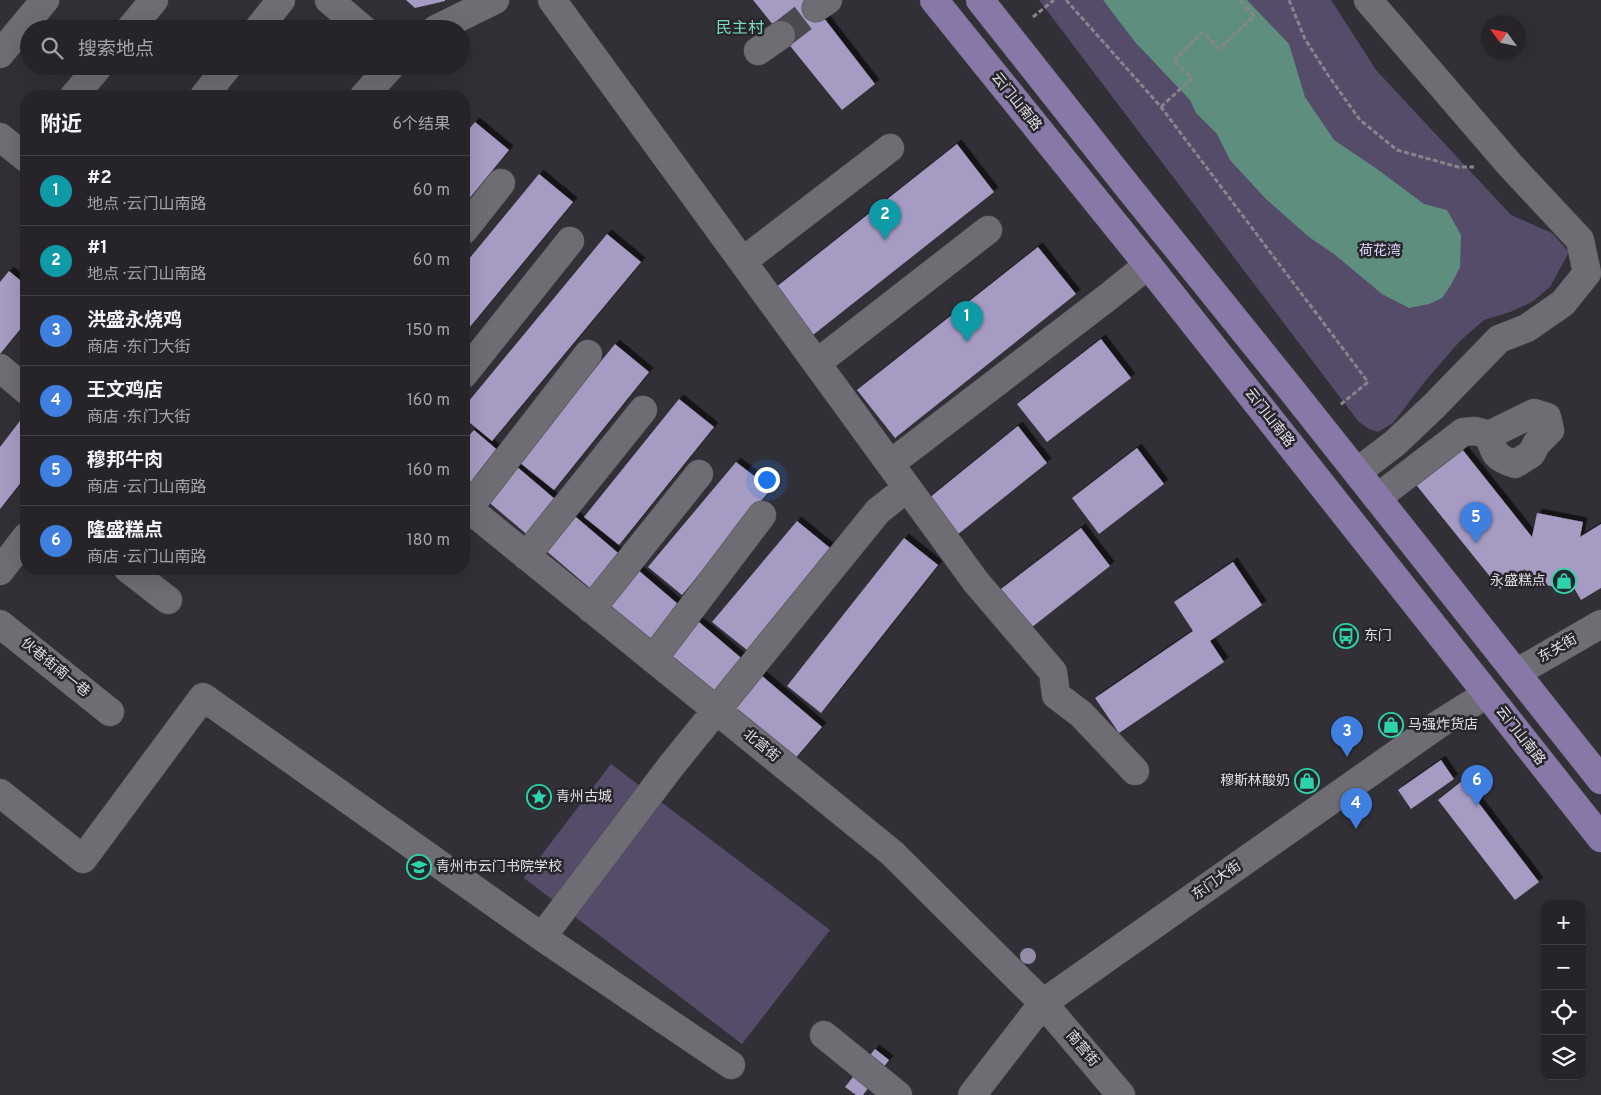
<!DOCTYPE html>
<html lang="zh">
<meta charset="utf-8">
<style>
body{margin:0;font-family:Overpass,"Noto Sans SC",sans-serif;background:#2e2c31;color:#f1f3f6}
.controls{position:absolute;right:15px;bottom:15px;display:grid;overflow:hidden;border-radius:10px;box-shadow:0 5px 20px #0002}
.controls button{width:45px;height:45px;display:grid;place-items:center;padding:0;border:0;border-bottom:1px solid #424146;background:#262429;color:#f1f3f6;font:25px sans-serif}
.compass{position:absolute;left:1481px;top:15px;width:45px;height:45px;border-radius:50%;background:#262429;box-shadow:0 5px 20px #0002;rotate:303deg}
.you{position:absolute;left:766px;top:479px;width:18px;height:18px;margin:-12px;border:4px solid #fff;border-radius:50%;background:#1a73e8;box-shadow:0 0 0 8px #1a73e833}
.badge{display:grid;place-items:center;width:32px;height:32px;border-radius:50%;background:#8bbbb9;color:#fff;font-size:16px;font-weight:700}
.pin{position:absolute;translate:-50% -41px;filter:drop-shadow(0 1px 2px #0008)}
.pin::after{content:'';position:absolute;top:26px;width:18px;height:15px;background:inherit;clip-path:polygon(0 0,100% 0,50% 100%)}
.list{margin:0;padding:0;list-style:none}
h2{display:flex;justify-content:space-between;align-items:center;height:65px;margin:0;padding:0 20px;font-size:21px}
h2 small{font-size:16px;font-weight:400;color:#a4a4a8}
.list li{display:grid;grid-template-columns:32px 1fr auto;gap:15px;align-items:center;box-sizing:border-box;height:70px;padding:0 20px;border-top:1px solid #424146}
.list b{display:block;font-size:19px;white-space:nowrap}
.list p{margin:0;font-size:16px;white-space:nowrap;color:#a4a4a8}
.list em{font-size:16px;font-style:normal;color:#a4a4a8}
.icon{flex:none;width:28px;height:28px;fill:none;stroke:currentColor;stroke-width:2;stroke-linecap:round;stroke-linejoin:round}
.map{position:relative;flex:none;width:1601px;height:1095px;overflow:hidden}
.search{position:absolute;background:#262429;box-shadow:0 5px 20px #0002;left:20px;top:20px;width:450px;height:55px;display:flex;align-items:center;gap:12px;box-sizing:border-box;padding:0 18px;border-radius:28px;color:#a4a4a8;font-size:19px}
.panel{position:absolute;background:#262429;box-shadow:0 5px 20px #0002;left:20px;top:90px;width:450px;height:485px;border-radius:20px}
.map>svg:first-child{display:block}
</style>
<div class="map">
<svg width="1601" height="1095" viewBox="0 0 1601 1095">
<defs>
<filter id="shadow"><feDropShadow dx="4.5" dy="-4.5" stdDeviation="0" flood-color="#0009"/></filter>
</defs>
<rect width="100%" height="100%" fill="#323037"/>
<path fill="#554c69" d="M 1039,0 L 1331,0 L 1376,70 L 1511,215 L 1552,233 L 1569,252 L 1550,287 L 1532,302 L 1510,312 L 1484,320 L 1460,341 L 1426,380 L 1393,423 L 1378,432 L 1369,429 L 1358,421 Z
M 611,764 L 830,930 L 742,1044 L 524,878 Z"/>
<path fill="#5e8e7e" d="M 1103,0 L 1247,0 L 1289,44 L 1305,97 L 1334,140 L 1377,169 L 1424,204 L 1447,210 L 1461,235 L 1460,267 L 1451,285 L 1442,298 L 1429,304 L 1409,308 L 1382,294 L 1334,254 L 1309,237 L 1266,199 L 1230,160 L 1217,134 L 1196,113 L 1190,100 L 1135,42 Z"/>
<path fill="#a69bc2" filter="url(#shadow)" d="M 406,0 L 445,0 L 445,1 L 415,8 Z
M 753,0 L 810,0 L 875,84 L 842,110 Z
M 475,122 L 509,150 L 464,205 L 464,135 Z
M 957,144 L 994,192 L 813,335 L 775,288 Z
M 539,174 L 573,202 L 464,334 L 464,265 Z
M 607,234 L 641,262 L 492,441 L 464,418 L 464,407 Z
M 1038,247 L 1076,294 L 895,438 L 857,390 Z
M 9,271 L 26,285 L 26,322 L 0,354 L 0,282 Z
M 1101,339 L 1131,378 L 1047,442 L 1017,404 Z
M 615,344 L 649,372 L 554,490 L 519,462 Z
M 679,399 L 714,427 L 619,545 L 584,517 Z
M 26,413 L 26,476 L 0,509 L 0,447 Z
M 1018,426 L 1047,463 L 952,539 L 923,503 Z
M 474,430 L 822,727 L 793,761 L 464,481 L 464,441 Z
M 1458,444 L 1532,537 L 1537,513 L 1583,522 L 1580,537 L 1601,524 L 1601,588 L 1581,600 L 1571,583 L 1569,590 L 1523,580 L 1525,569 L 1500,589 L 1413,481 Z
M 1137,448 L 1164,484 L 1099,534 L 1072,498 Z
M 736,462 L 771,489 L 682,595 L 648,567 Z
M 797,521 L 830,548 L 747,650 L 712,622 Z
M 1081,528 L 1110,566 L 1027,631 L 997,592 Z
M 904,538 L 938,565 L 821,713 L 787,686 Z
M 1233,562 L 1262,605 L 1210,641 L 1224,662 L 1119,733 L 1095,698 L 1193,631 L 1174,602 Z
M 1441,760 L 1454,779 L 1411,809 L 1398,790 Z
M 1462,781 L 1539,882 L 1515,900 L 1438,800 Z
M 875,1049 L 889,1060 L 863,1095 L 856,1095 L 845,1087 Z"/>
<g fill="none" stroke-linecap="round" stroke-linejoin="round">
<path stroke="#4c4a51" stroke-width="28" stroke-dasharray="28 14" stroke-linecap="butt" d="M 781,35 L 816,8"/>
<defs>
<path id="minor" d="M 329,0 L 363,29
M 552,0 L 976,582 L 1053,672 L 1056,695 L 1081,714 L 1135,771
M 816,8 L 828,0
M 130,29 L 154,0
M 258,29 L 281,0
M 436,29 L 495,0
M 758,51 L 781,35
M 0,54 L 45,0
M 74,96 L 99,66
M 204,96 L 228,66
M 364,96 L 391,66
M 0,137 L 26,158
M 464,230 L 501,183
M 743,261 L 890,148
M 817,363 L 988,230
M 0,368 L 26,390
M 464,374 L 570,241
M 890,464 L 1108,297 L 1148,265
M 1357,472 L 1395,443 L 1434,406 L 1499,339 L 1527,328 L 1563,303 L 1587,273 L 1580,240 L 1510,165 L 1368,0
M 1377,498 L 1463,432 L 1475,431 L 1489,435 L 1534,413 L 1547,417 L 1550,430 L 1537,443 L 1531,454 L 1515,464 C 1496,458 1494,454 1489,435
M 464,505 L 892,853 L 1043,1003 L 1121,1095
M 468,509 L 588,354
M 526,556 L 643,410
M 128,569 L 168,600
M 0,571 L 26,537
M 591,609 L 699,474
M 0,624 L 110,712
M 653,659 L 762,515
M 1516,673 L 1601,624
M 0,793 L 83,859 L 203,697 L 542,937 L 731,1065
M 542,937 L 671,766 L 878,511 L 907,488
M 824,1035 L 898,1095
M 972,1095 L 1043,1003 L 1439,724 L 1487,694"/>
<path id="major" d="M 934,0 L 1148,265 L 1601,838
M 980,0 L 1128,187 L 1290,388 L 1601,780"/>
</defs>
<use href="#minor" stroke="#4d4c51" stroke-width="29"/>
<use href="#major" stroke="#4d4c51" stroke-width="29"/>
<path stroke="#87858b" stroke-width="3" stroke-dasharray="5 2.5" stroke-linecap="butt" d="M 1066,0 L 1161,107 L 1368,382 L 1340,405
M 1289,0 L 1305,39 L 1328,75 L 1360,120 L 1397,150 L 1458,167 L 1474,167
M 1033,17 L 1054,0
M 1161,107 L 1192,78 L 1174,60 L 1203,32 L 1219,49 L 1254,16 L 1240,1 L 1241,0"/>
<use href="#minor" stroke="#6f6d74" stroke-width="28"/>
<use href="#major" stroke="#8878a7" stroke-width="28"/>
</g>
<circle fill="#938ca4" cx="1028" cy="956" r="8"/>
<defs>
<symbol id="shop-ring" viewBox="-11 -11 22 22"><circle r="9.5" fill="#28262d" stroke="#2dd4ab" stroke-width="1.5"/><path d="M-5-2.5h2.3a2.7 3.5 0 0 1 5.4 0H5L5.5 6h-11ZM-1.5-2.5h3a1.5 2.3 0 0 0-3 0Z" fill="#2dd4ab"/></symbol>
<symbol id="bus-ring" viewBox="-11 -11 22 22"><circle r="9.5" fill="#28262d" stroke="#2dd4ab" stroke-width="1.5"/><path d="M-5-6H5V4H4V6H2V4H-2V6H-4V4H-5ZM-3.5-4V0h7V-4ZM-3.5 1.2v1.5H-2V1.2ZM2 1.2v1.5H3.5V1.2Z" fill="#2dd4ab"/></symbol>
<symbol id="sight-ring" viewBox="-11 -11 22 22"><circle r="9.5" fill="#28262d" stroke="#2dd4ab" stroke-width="1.5"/><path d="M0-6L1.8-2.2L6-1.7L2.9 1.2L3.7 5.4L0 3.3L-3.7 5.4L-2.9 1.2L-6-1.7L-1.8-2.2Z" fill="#2dd4ab"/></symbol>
<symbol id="school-ring" viewBox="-11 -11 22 22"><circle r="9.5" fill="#28262d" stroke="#2dd4ab" stroke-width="1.5"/><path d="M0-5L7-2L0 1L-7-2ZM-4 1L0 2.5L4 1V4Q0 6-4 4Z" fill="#2dd4ab"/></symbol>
</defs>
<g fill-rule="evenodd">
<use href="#shop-ring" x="1550" y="567" width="28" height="28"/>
<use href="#bus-ring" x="1332" y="622" width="28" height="28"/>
<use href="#shop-ring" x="1377" y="711" width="28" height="28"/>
<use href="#shop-ring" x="1293" y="767" width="28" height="28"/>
<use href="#sight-ring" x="525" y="783" width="28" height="28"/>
<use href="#school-ring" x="405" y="853" width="28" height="28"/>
</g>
<g text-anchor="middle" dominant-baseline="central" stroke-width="5" stroke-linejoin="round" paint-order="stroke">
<g font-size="14" fill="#e0dfe3" stroke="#28262d">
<text transform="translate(1016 102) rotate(51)">云门山南路</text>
<text transform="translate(1269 418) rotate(52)">云门山南路</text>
<text transform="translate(1558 649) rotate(-30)">东关街</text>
<text transform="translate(55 668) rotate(39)">伙巷街南一巷</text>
<text transform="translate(1520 736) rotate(52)">云门山南路</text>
<text transform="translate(761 746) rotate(39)">北营街</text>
<text transform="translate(1217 881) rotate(-35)">东门大街</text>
<text transform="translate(1082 1049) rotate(50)">南营街</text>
</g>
<g font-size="14" fill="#e2d7fe" stroke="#28262d">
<text x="1380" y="251">荷花湾</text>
</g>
<g font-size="14" fill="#e0dfe3" stroke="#28262d" text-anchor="start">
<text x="1546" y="581" text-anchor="end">永盛糕点</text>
<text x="1364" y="636">东门</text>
<text x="1408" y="725">马强炸货店</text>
<text x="1290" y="781" text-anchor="end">穆斯林酸奶</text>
<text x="556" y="797">青州古城</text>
<text x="436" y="867">青州市云门书院学校</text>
</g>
<g font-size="16" fill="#7ddabc" stroke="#28262d">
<text x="740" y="29">民主村</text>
</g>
</g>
</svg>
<div class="controls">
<button>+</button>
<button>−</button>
<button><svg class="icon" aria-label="locate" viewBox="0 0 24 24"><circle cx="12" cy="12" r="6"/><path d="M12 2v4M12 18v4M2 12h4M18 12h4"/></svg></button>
<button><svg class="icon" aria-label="layers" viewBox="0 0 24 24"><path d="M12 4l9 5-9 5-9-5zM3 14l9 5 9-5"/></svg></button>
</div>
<svg class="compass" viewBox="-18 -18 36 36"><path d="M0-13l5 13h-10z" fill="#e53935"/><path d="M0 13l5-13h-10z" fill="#a4a4a8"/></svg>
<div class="you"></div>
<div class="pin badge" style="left:967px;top:342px;background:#0f9aa8">1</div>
<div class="pin badge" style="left:885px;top:240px;background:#0f9aa8">2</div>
<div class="pin badge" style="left:1347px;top:757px;background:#3f7fe0">3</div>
<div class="pin badge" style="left:1356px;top:829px;background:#3f7fe0">4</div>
<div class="pin badge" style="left:1476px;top:543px;background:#3f7fe0">5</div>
<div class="pin badge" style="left:1477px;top:806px;background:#3f7fe0">6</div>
<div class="search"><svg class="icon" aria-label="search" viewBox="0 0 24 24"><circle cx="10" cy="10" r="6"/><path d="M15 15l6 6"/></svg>搜索地点</div>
<section class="panel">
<h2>附近<small>6个结果</small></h2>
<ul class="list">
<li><span class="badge" style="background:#0f9aa8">1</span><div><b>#2</b><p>地点 · 云门山南路</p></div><em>60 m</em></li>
<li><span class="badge" style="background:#0f9aa8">2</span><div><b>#1</b><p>地点 · 云门山南路</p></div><em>60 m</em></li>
<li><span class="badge" style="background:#3f7fe0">3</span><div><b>洪盛永烧鸡</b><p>商店 · 东门大街</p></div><em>150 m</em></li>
<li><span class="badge" style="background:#3f7fe0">4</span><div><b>王文鸡店</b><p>商店 · 东门大街</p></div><em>160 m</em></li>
<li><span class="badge" style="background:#3f7fe0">5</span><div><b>穆邦牛肉</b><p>商店 · 云门山南路</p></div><em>160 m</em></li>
<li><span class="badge" style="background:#3f7fe0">6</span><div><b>隆盛糕点</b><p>商店 · 云门山南路</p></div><em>180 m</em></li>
</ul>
</section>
</div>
